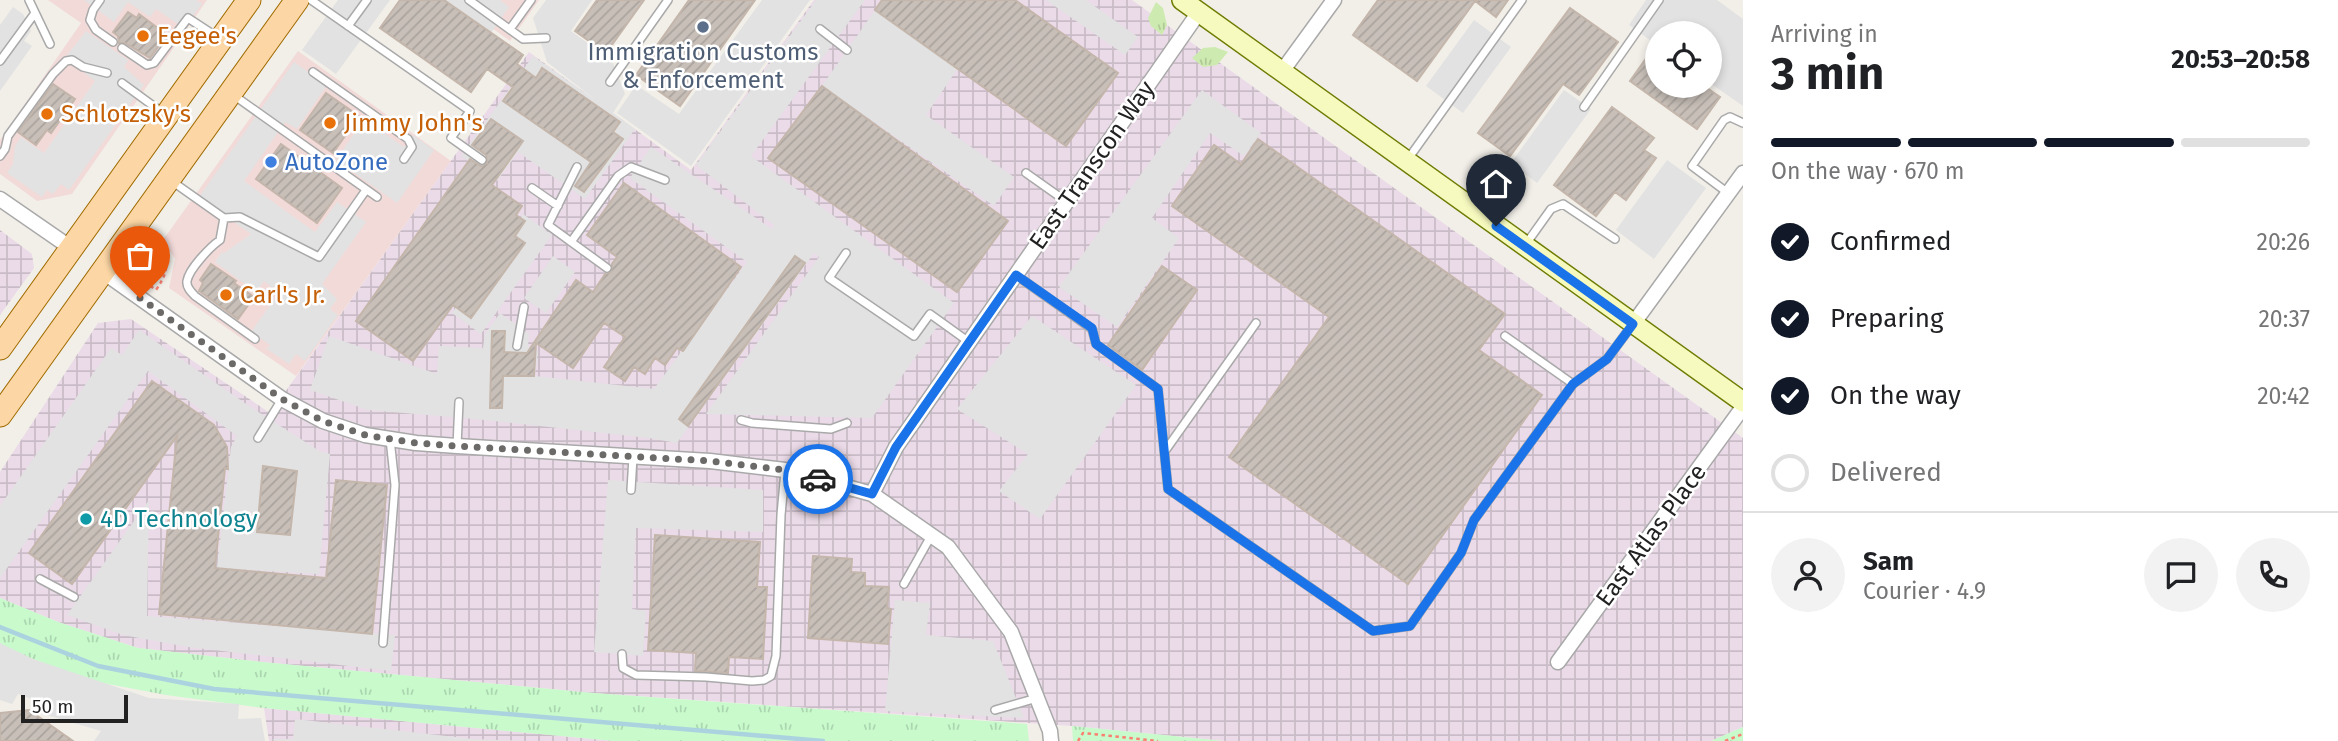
<!DOCTYPE html>
<html lang="en">
<head>
<meta charset="utf-8">
<style>
  body { margin:0; font-family:"Fira Sans",sans-serif; background:#f2f2f2; color:#202124; height:100vh; display:flex; flex-direction:column; font-size:26px; white-space:nowrap }
  * { box-sizing:border-box; margin:0 }
  p { font-size:23px; color:#757577 }
  .icon { flex:none; width:38px; height:38px; fill:none; stroke:currentColor; stroke-width:2; stroke-linecap:round; stroke-linejoin:round }
  .map { position:relative; flex:1; overflow:hidden }
  .details { display:flex; flex-direction:column; background:#fff; width:595px }
  .details>* { flex:none }
  .fabs { position:absolute; left:1645px; top:21px; display:grid; gap:14px }
  .fabs a { display:grid; place-items:center; width:77px; height:77px; border-radius:50%; background:#fff; box-shadow:0 4px 10px #0003; font-size:35px }
  .scale { position:absolute; left:21px; bottom:18px; width:107px; box-sizing:border-box; padding-left:7px; border:4px solid #222; border-top:0; font-size:19px; line-height:24px; white-space:nowrap; color:#222; -webkit-text-stroke:5px #fff; paint-order:stroke }
  .pin { position:absolute; display:grid; place-items:center; width:60px; height:60px; color:#fff; margin:-72px -30px; border-radius:50% 50% 50% 0; rotate:-45deg; box-shadow:0 0 7px #0007 }
  .pin .icon { rotate:45deg }
  .courier { position:absolute; display:grid; place-items:center; width:70px; height:70px; margin:-35px; border:5px solid #1a73e8; border-radius:50%; background:#fff; color:#222; box-shadow:0 2px 9px #0007 }
  .summary em { font-style:normal; font-weight:700 }
  .summary div { display:flex; flex-direction:column-reverse }
  .summary { display:flex; align-items:center; justify-content:space-between; height:119px; padding:0 28px }
  h1 { font-size:46px; font-weight:700; line-height:52px }
  .bar { display:grid; grid-template-columns:repeat(4,1fr); gap:10px 7px; align-content:center; height:84px; padding:0 28px }
  .bar i { height:9px; border-radius:5px; background:#e0e0e0 }
  .bar .active { background:#111827 }
  .bar p { grid-column:span 4 }
  .line { display:flex; align-items:center; gap:18px; padding:0 28px; border-top:2px solid #e0e0e0 }
  .line div { flex:1 }
  .round { display:grid; place-items:center; flex:none; width:74px; height:74px; border-radius:37px; background:#f2f2f2 }
  ol { padding:0 28px; list-style:none }
  li { display:flex; align-items:center; gap:21px; height:77px }
  li p { margin-inline-start:auto }
  li .icon { padding:7px; border-radius:50%; background:#111827; color:#fff; stroke-width:4 }
  li:last-child { color:#757577 }
  li i { width:38px; height:38px; border:4px solid #e0e0e0; border-radius:50% }
  main { display:flex; flex:1; min-height:0 }
  .map>svg:first-child { display:block }
  .commercial { fill:#f2dad9 }
  .industrial { fill:url(#industrial-grid) }
  .grass { fill:url(#grass-tufts) }
  .park { fill:url(#park-tufts) }
  .parking { fill:#e2e2e2 }
  .lines { fill:none; stroke-linecap:round; stroke-linejoin:round }
  .stream { stroke:#aad3df; stroke-width:4.5 }
  .building { fill:url(#building-hatch); stroke:#c4b6ab; stroke-width:2 }
  .lane-casing { stroke:#a9a9a9; stroke-width:10 }
  .street-casing { stroke:#a9a9a9; stroke-width:17 }
  .secondary-casing { stroke:#707d05; stroke-width:22 }
  .primary-casing { stroke:#a06b00; stroke-width:25 }
  .path { stroke:#fa8072; stroke-width:2.5; stroke-dasharray:3.5 3.5; stroke-linecap:butt }
  .lane { stroke:#fff; stroke-width:7 }
  .street { stroke:#fff; stroke-width:14 }
  .secondary { stroke:#f7fabf; stroke-width:19 }
  .primary { stroke:#fcd6a4; stroke-width:23 }
  .done { stroke:#6b6a68; stroke-width:7; stroke-dasharray:0 12.6 }
  .route { stroke:#1a73e8; stroke-width:9 }
  .service-dot { fill:#5c6f8a; stroke:#fff; stroke-width:2.5 }
  .food-dot { fill:#e8710a; stroke:#fff; stroke-width:2.5 }
  .shop-dot { fill:#3f7fe0; stroke:#fff; stroke-width:2.5 }
  .culture-dot { fill:#0f9aa8; stroke:#fff; stroke-width:2.5 }
  .labels { text-anchor:middle; stroke-width:5; stroke-linejoin:round; paint-order:stroke }
  .food-label { font-size:24px; fill:#c56008; stroke:#fff; text-anchor:start }
  .service-label { font-size:24px; fill:#4e5e75; stroke:#fff }
  .shop-label { font-size:24px; fill:#366cbe; stroke:#fff; text-anchor:start }
  .street-label { font-size:24px; fill:#222; stroke:#fff }
  .culture-label { font-size:24px; fill:#0d838f; stroke:#fff; text-anchor:start }
</style>
</head>
<body>
<main>
<div class="map">
<svg width="1743" height="741" viewBox="0 0 1743 741">
  <defs>
    <pattern id="industrial-grid" width="8" height="8" patternUnits="userSpaceOnUse" patternTransform="scale(1.75)"><rect width="8" height="8" fill="#ebdbe8"/><path d="M0 4h8M4 0v8" fill="none" stroke="#c9bcc7"/></pattern>
    <pattern id="grass-tufts" width="24" height="20" patternUnits="userSpaceOnUse" patternTransform="scale(1.75)"><rect width="24" height="20" fill="#cdebb0"/><path d="M3 7l-1-3M5 7V3M7 7l1-3M15 17l-1-3M17 17v-4M19 17l1-3" fill="none" stroke="#b0c997"/></pattern>
    <pattern id="park-tufts" width="24" height="20" patternUnits="userSpaceOnUse" patternTransform="scale(1.75)"><rect width="24" height="20" fill="#c8facc"/><path d="M3 7l-1-3M5 7V3M7 7l1-3M15 17l-1-3M17 17v-4M19 17l1-3" fill="none" stroke="#acd6af"/></pattern>
    <pattern id="building-hatch" width="6" height="6" patternUnits="userSpaceOnUse" patternTransform="scale(1.75)"><rect width="6" height="6" fill="#c7bfb8"/><path d="M-1 1l2-2M0 6l6-6M5 7l2-2" fill="none" stroke="#aba49e"/></pattern>
  </defs>
  <rect width="100%" height="100%" fill="#f2efe9"/>
  <!-- commercial -->
  <path class="commercial" d="M48,0H207L72,194L37,201L0,174V140L81,23Z
    M453,0H539L510,41Z
    M298,51L451,161L296,376L169,288L175,259L163,240Z"/>
  <!-- industrial -->
  <path class="industrial" d="M814,0H1132L1743,438V727L1711,741H1224L1072,726L593,693L262,662L138,648L58,622L0,598V472L98,323L131,319L270,413L529,52L691,170Z
    M0,230L32,254L34,268L0,315Z
    M264,708L615,741H269Z"/>
  <!-- grass -->
  <path class="grass" d="M1156,2L1163,8L1167,25L1162,35L1151,26L1148,18Z
    M1215,47L1228,52L1217,65L1203,67L1192,58L1203,48Z"/>
  <!-- park -->
  <path class="park" d="M0,598L58,622L138,648L262,662L593,693L1027,724L1029,741H615L264,708L166,695L87,680L0,646Z
    M1072,726L1224,741H1073Z
    M1743,727V741H1711Z"/>
  <!-- parking -->
  <path class="parking" d="M84,0H196L202,4L184,28L156,9L150,17L128,2L114,22Z
    M338,0H390L336,74L302,50Z
    M444,0H500L509,7L491,33Z
    M546,0H592L571,31L612,61L625,94L613,113L635,129L585,199L518,152L497,181L461,156L533,56L598,102L547,62L533,18Z
    M762,0H810L691,166L617,113L636,85L679,114Z
    M816,0H865L751,156L954,303L872,418L706,414L819,257L814,253L677,443L649,438L475,419L368,410L310,390L329,336L437,374L439,346L483,348L485,334L500,313L529,334L528,346L538,351L535,376L654,389L747,262L630,178L651,147L772,229L774,225L696,165Z
    M1046,0H1086L1138,37L1125,55Z
    M1646,0H1717L1743,19V106L1710,83V33H1657V45L1629,25Z
    M13,7L23,14L31,31L24,41L32,46L0,91V25Z
    M875,10L958,68L926,115L1014,177L994,206L822,86Z
    M1474,20L1511,47L1463,113L1426,86Z
    M86,31L128,60L124,67L144,85L69,190L61,184L53,194L47,190L42,197L7,173L13,164L15,146L21,137L44,153L95,81L65,58Z
    M294,62L327,85L297,129L285,122L244,181L315,232L337,202L366,222L322,284L337,299L330,309L338,315L305,361L296,354L289,364L267,349L270,345L251,332L279,293L264,281L256,292L215,262L222,252L224,253L251,234L199,197Z
    M1202,90L1261,133L1244,156L1210,133L1152,218L1179,238L1117,327L1059,287Z
    M1564,90L1591,109L1537,183L1511,163Z
    M364,119L404,147L413,135L434,150L397,203L336,160Z
    M1667,160L1706,188L1654,259L1616,230Z
    M523,214L552,235L481,334L452,313Z
    M553,256L575,272L546,313L524,298Z
    M1032,316L1136,385L1040,519L999,491L1028,454L957,409Z
    M139,330L252,408L321,452L330,454L319,574L217,568L231,447L237,436L148,371L0,578V506L111,348L122,355Z
    M608,480L763,490V532L636,528L632,609L646,611L643,656L594,652Z
    M149,500L147,616L395,635L391,671L188,647L123,635L67,615Z
    M895,600L930,603L926,635L993,641L1024,718L885,711Z
    M0,643L33,659L149,698L239,704L238,719L261,718L265,741H94L101,731L40,713L43,703L18,694L12,704L0,700Z
    M295,719L473,739L526,741H274L273,739H293Z"/>
  <g class="lines">
    <!-- stream -->
    <path class="stream" d="M0,627L98,666L214,689L823,741"/>
  </g>
  <!-- building -->
  <path class="building" d="M400,0H444L523,55L517,64L536,78L542,68L620,122L613,132L623,139L584,192L575,186L591,162L503,101L513,87L487,69L471,92L380,28Z
    M597,0H644L606,53L575,31Z
    M689,0H755L680,106L636,75Z
    M882,0H1015L1118,73L1066,146L875,10Z
    M1378,0H1508L1496,17L1475,1L1417,81L1353,35Z
    M1570,8L1618,42L1579,95L1563,84L1510,156L1478,133Z
    M128,12L137,18L139,14L167,35L150,58L125,43H119L118,36L113,32Z
    M1657,43V86H1704L1720,97L1697,129L1630,81Z
    M53,84L75,99L51,133L47,130L36,145L18,132Z
    M822,86L1008,221L957,292L768,158Z
    M326,93L359,116L333,153L300,130Z
    M1612,107L1654,138L1644,150L1656,158L1626,200L1615,192L1596,216L1554,185Z
    M491,119L523,141L492,185L522,206L516,215L525,221L515,236L525,243L471,318L453,305L413,361L356,321L470,159L481,166L487,163L486,155L472,145Z
    M1258,139L1505,314L1479,350L1542,395L1408,584L1229,457L1329,317L1172,206L1214,145L1241,164Z
    M281,144L342,188L317,223L256,179Z
    M624,183L741,267L683,351L677,348L665,365L655,358L645,374L634,367L625,381L604,367L625,337L604,323L573,368L536,343L534,376H503L502,408H490L492,331H505L504,352L527,353L576,280L593,292L605,274L611,272L612,264L617,257L587,235Z
    M795,256L805,263L688,426L679,419Z
    M211,264L236,281L234,283L254,297L238,319L199,291L203,283L200,280Z
    M1162,266L1197,290L1142,370L1108,345Z
    M152,381L214,425L227,447L228,469L225,468L215,568L326,578L336,480L387,485L372,634L159,614L177,436L72,584L29,553Z
    M263,466L297,471L290,535L257,532Z
    M655,535L760,542L757,587H767L763,659L729,657L728,673L695,671L696,653L648,650Z
    M813,556L852,559L851,572L865,573V586L889,587L887,608L891,609L888,644L808,638Z
    M29,710L73,741H0V713Z"/>
  <g class="lines">
    <!-- lane casing -->
    <g class="lane-casing">
      <path id="lane" d="M29,0L50,44
        M100,0L93,10L90,20L96,30L113,42
        M311,0L470,111L451,138L482,160
        M469,0L523,39L546,38
        M348,26L367,0
        M510,29L531,0
        M820,29L847,50
        M122,48L147,65L154,63L188,18L217,37
        M0,61L35,13
        M313,72L408,139L412,147L404,159
        M610,82L668,0
        M122,83L163,113
        M232,94L377,197
        M1584,107L1659,0
        M0,156L5,149L8,136L53,74L66,61L72,60L83,67L107,73
        M1408,159L1522,0
        M577,167L548,225L607,268
        M1026,173L1067,202
        M173,182L224,218L220,240C210,247 189,269 187,281C186,287 191,292 195,296L255,339
        M532,188L558,206
        M1728,193L1692,166L1724,120L1730,117L1743,123
        M224,218L240,217L319,257L366,190
        M571,242L618,176L631,167L665,180
        M1526,244L1551,209L1563,204L1615,239
        M846,253L829,278L914,336L930,314L969,342
        M1016,275L1092,329L1096,344L1158,389L1168,489L1373,631L1410,626L1461,553L1474,520L1573,384L1607,359L1633,324
        M1505,336L1573,384
        M517,346L524,307
        M741,420L752,423L831,429L847,423
        M258,438L282,399
        M457,446L459,402
        M1165,451L1256,323
        M631,490L633,457
        M40,579L74,597
        M904,584L931,536
        M383,643L395,485L390,439
        M622,654L623,668L636,675L706,677L752,681L764,680L771,676L776,656L781,515L785,471
        M995,710L1037,698"/>
    </g>
    <!-- street casing -->
    <g class="street-casing">
      <path id="street" d="M1283,70L1334,0
        M0,199L71,248
        M102,271L282,399L323,421L365,435L416,443L457,446L710,461L785,470L872,494L948,547L1011,632L1050,731L1051,741
        M1633,324L1743,173
        M872,494L896,447L1199,12
        M1558,662L1743,407"/>
    </g>
    <!-- secondary casing -->
    <g class="secondary-casing">
      <path id="secondary" d="M1182,0L1743,402"/>
    </g>
    <!-- primary casing -->
    <g class="primary-casing">
      <path id="primary" d="M0,348L249,0
        M0,415L297,0"/>
    </g>
    <!-- path -->
    <path class="path" d="M147,240C169,256 172,267 156,290C135,276 132,260 147,240Z
      M1078,741L1083,733L1158,741
      M1725,741L1743,734"/>
    <!-- lane -->
    <use href="#lane" class="lane"/>
    <!-- street -->
    <use href="#street" class="street"/>
    <!-- secondary -->
    <use href="#secondary" class="secondary"/>
    <!-- primary -->
    <use href="#primary" class="primary"/>
  </g>
  <g class="lines">
    <!-- done -->
    <path class="done" d="M140,298L282,399L323,421L365,435L416,443L457,446L710,461L785,470L818,479"/>
    <!-- route -->
    <path class="route" d="M818,479L872,494L896,447L1016,275L1092,328L1096,344L1158,389L1168,489L1373,631L1410,626L1461,553L1474,520L1573,384L1607,359L1633,324L1496,226"/>
  </g>
  <!-- markers -->
  <circle class="service-dot" cx="703" cy="27" r="7"/>
  <g class="food-dot">
    <circle cx="143" cy="36" r="7"/>
    <circle cx="47" cy="114" r="7"/>
    <circle cx="330" cy="123" r="7"/>
    <circle cx="226" cy="295" r="7"/>
  </g>
  <circle class="shop-dot" cx="271" cy="162" r="7"/>
  <circle class="culture-dot" cx="86" cy="519" r="7"/>
  <g class="labels">
    <!-- food labels -->
    <g class="food-label">
      <text x="157" y="44">Eegee's</text>
      <text x="61" y="122">Schlotzsky's</text>
      <text x="344" y="131">Jimmy John's</text>
      <text x="240" y="303">Carl's Jr.</text>
    </g>
    <!-- service labels -->
    <g class="service-label">
      <text x="703" y="60">Immigration Customs<tspan x="703" dy="28">&amp; Enforcement</tspan></text>
    </g>
    <!-- shop labels -->
    <g class="shop-label">
      <text x="285" y="170">AutoZone</text>
    </g>
    <!-- street labels -->
    <g class="street-label">
      <text transform="translate(1092 165) rotate(-55)" y="8">East Transcon Way</text>
      <text transform="translate(1651 535) rotate(-54)" y="8">East Atlas Place</text>
    </g>
    <!-- culture labels -->
    <g class="culture-label">
      <text x="100" y="527">4D Technology</text>
    </g>
  </g>
</svg>
<div class="fabs">
<a><svg class="icon" aria-label="locate" viewBox="0 0 24 24"><circle cx="12" cy="12" r="6"/><path d="M12 2v4M12 18v4M2 12h4M18 12h4"/></svg></a>
</div>
<div class="scale">50 m</div>
<div class="pin" style="left:140px;top:298px;background:#ea580c"><svg class="icon" aria-label="bag" viewBox="0 0 24 24"><path d="M5 8h14l-1 12H6zM9 8a3 3 0 0 1 6 0"/></svg></div>
<div class="pin" style="left:1496px;top:226px;background:#1f2937"><svg class="icon" aria-label="home" viewBox="0 0 24 24"><path d="M3 11l9-7 9 7M6 9v11h12V9"/></svg></div>
<div class="courier" style="left:818px;top:479px"><svg class="icon" aria-label="car" viewBox="0 0 24 24"><path d="M5 17H2v-5l4-1 3-4h7l3 4 3 1v5h-3M9 17h6M6 11h13"/><circle cx="7" cy="17" r="2"/><circle cx="17" cy="17" r="2"/></svg></div>
</div>
<section class="details">
<div class="summary"><div><h1>3 min</h1><p>Arriving in</p></div><em>20:53–20:58</em></div>
<div class="bar"><i class="active"></i><i class="active"></i><i class="active"></i><i></i><p>On the way · 670 m</p></div>
<ol>
<li><svg class="icon" aria-label="check" viewBox="0 0 24 24"><path d="M5 12l5 5 9-10"/></svg>Confirmed<p>20:26</p></li>
<li><svg class="icon" aria-label="check" viewBox="0 0 24 24"><path d="M5 12l5 5 9-10"/></svg>Preparing<p>20:37</p></li>
<li><svg class="icon" aria-label="check" viewBox="0 0 24 24"><path d="M5 12l5 5 9-10"/></svg>On the way<p>20:42</p></li>
<li><i></i>Delivered</li>
</ol>
<div class="line" style="height:126px"><a class="round"><svg class="icon" aria-label="person" viewBox="0 0 24 24"><circle cx="12" cy="8" r="4"/><path d="M4 21q1-7 8-7t8 7"/></svg></a><div><b>Sam</b><p>Courier · 4.9</p></div><a class="round"><svg class="icon" aria-label="chat" viewBox="0 0 24 24"><path d="M4 5h16v11H9l-5 4z"/></svg></a><a class="round"><svg class="icon" aria-label="phone" viewBox="0 0 24 24"><path d="M5 4h4l2 5-3 2q2 4 5 5l2-3 5 2v4C11 20 4 13 5 4z"/></svg></a></div>
</section>
</main>
</body>
</html>
